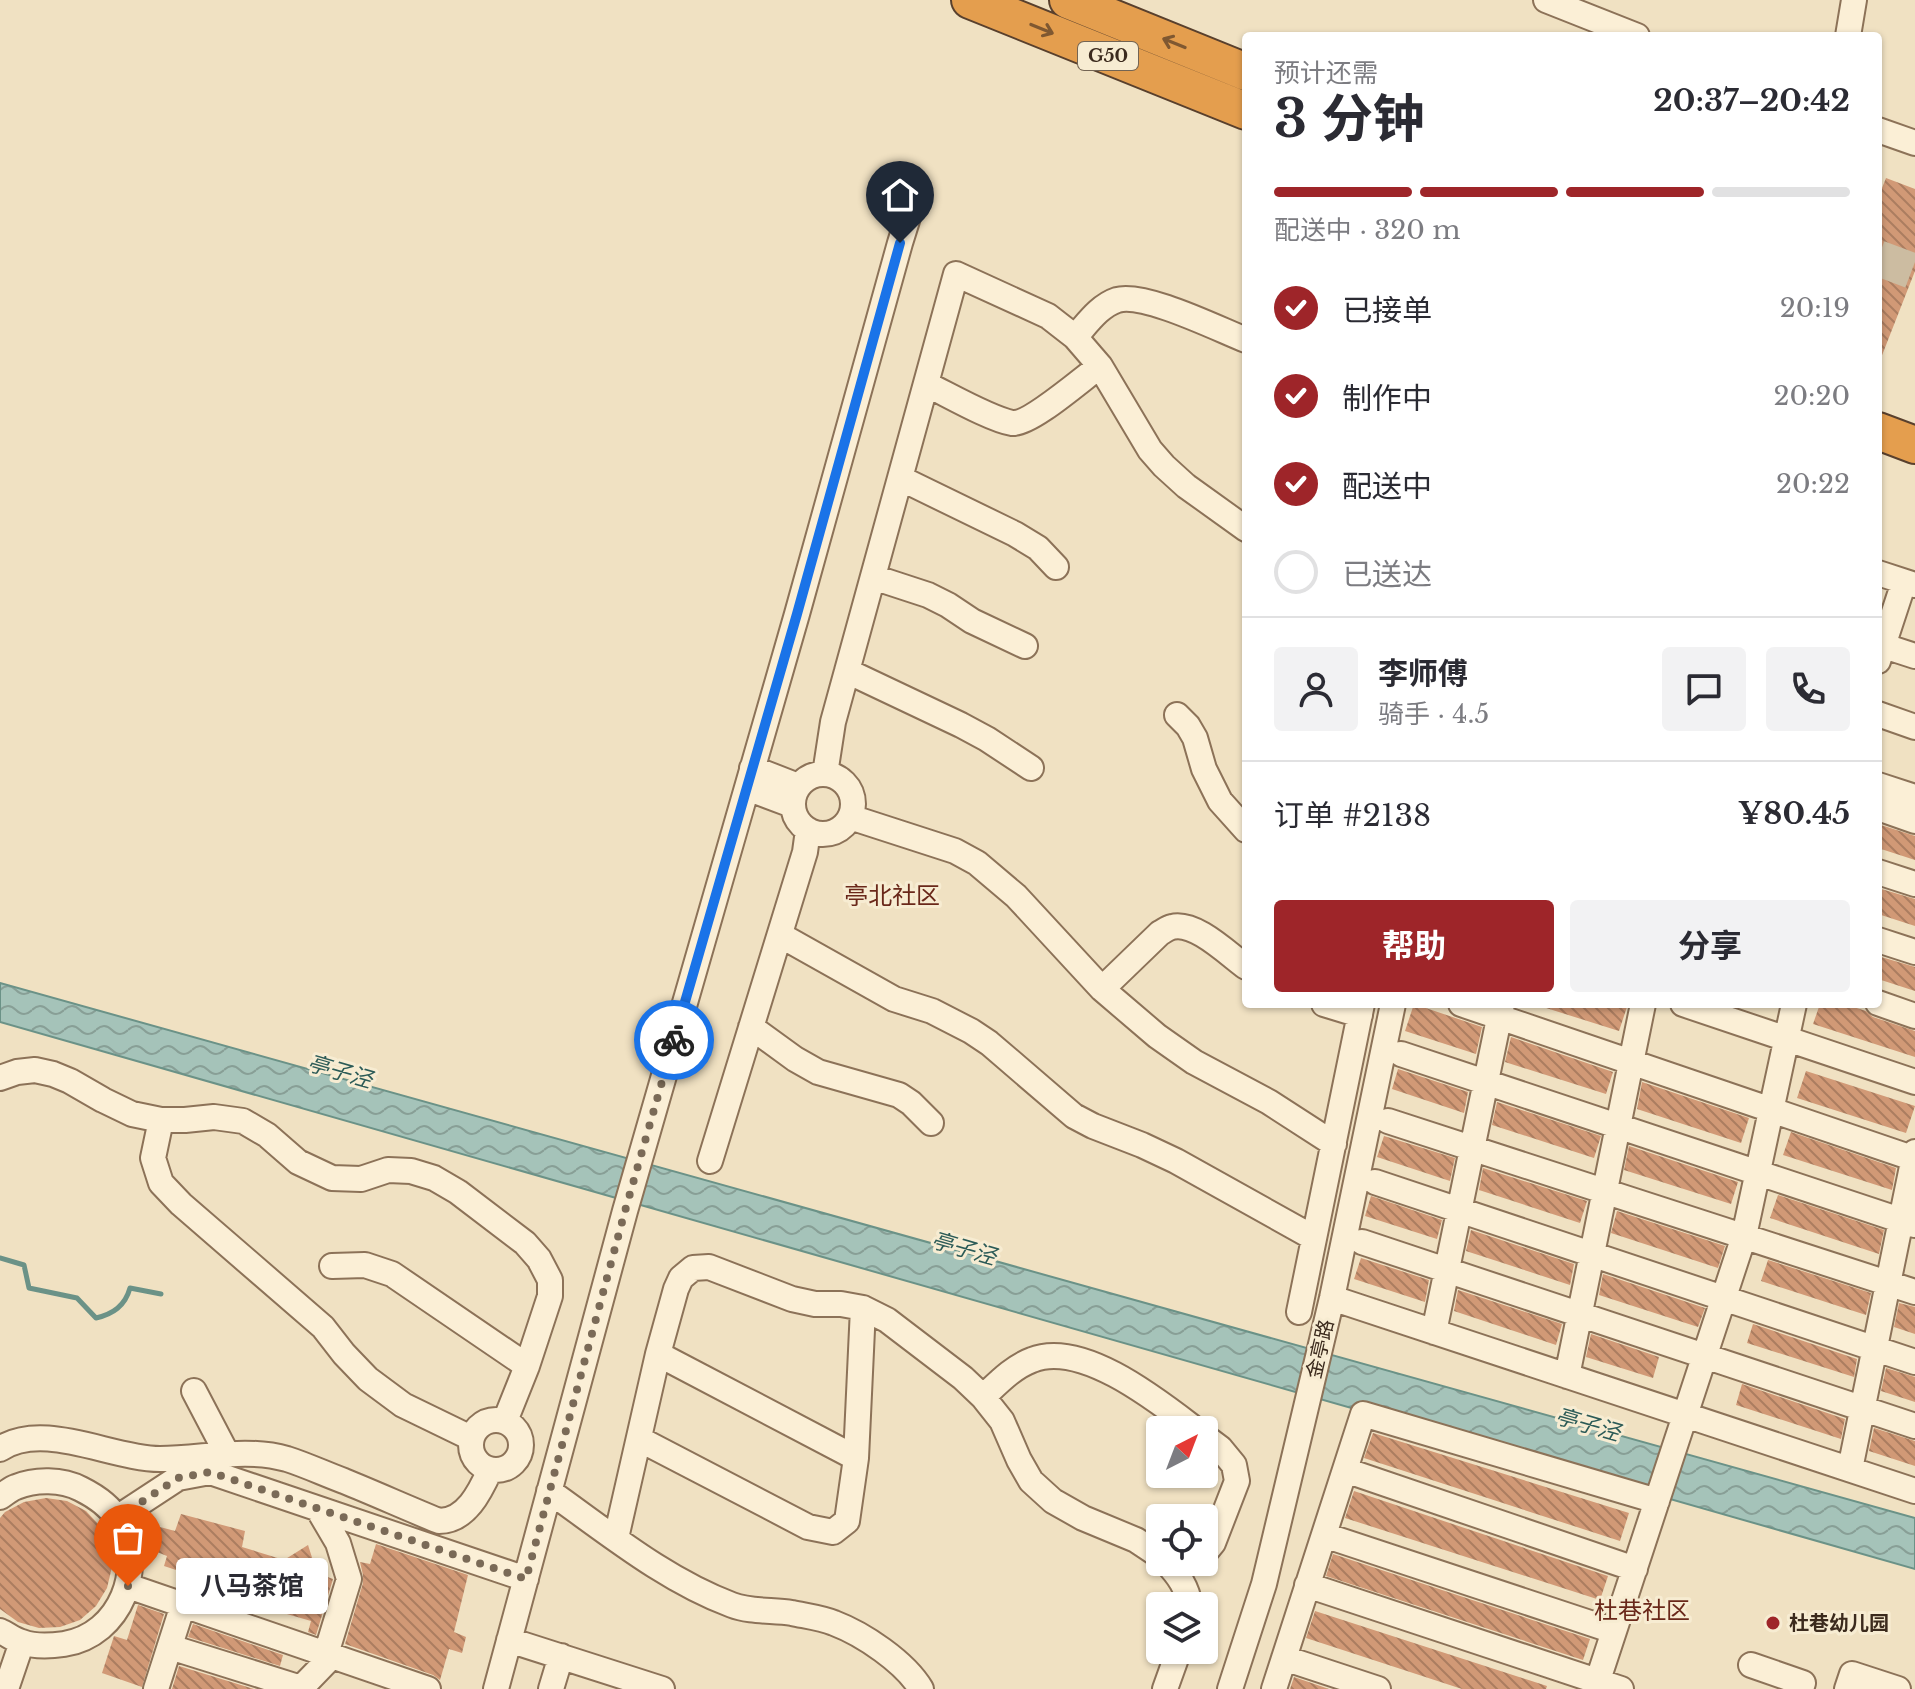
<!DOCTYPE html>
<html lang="zh">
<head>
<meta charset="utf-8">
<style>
  body { margin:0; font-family:"Libre Baskerville","Noto Sans SC",serif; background:#f2f2f3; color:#2b2b33; height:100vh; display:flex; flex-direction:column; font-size:30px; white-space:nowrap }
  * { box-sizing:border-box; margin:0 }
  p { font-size:26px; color:#7c7c81 }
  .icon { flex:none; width:44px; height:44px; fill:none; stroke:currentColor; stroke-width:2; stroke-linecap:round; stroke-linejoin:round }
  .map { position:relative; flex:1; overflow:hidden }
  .drawer { position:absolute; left:1242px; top:32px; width:640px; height:976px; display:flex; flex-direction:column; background:#fff; border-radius:8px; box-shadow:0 2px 6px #0004 }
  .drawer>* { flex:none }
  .needle { width:52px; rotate:42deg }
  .tools { position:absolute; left:1146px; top:1416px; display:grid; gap:16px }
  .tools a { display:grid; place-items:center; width:72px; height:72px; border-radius:8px; background:#fff; box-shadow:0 2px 6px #0004; font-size:40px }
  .pin { position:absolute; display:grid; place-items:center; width:68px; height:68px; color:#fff; margin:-82px -34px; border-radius:50% 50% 50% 0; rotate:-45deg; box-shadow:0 0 8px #0007 }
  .pin .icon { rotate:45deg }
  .courier { position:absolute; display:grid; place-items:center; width:80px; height:80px; margin:-40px; border:6px solid #1a73e8; border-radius:50%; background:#fff; color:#222; box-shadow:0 2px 10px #0007 }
  .bubble { position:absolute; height:56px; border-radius:8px; background:#fff; box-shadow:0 2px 6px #0004; font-size:26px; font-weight:700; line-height:56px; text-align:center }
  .headline em { font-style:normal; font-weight:700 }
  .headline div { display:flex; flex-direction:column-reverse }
  .headline { display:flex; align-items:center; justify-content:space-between; height:136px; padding:0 32px }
  h1 { font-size:52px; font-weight:700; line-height:60px }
  .bar { display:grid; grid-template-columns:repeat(4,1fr); gap:12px 8px; align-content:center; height:96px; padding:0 32px }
  .bar i { height:10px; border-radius:6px; background:#e1e1e2 }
  .bar .on { background:#9e2529 }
  .bar p { grid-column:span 4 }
  .line { display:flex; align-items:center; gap:20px; padding:0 32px; border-top:2px solid #e1e1e2 }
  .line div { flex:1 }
  .round { display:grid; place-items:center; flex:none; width:84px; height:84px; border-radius:8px; background:#f2f2f3 }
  ol { padding:0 32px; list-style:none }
  li { display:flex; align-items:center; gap:24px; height:88px }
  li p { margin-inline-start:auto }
  li .icon { padding:8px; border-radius:50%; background:#9e2529; color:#fff; stroke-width:4 }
  li:last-child { color:#7c7c81 }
  li i { width:44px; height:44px; border:4px solid #e1e1e2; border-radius:50% }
  .button { display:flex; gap:16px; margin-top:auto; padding:16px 32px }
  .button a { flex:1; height:92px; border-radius:8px; background:#9e2529; color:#fff; font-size:32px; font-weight:700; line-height:92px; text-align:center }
  .button a+a { background:#f2f2f3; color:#2b2b33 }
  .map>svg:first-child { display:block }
  .water { fill:url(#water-waves); stroke:#6b9287; stroke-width:2 }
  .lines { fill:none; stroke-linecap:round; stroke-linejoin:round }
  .stream { stroke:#6b9287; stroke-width:5 }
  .building { fill:url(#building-back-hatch) }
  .highway-tunnel { stroke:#ccbca1; stroke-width:36; stroke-dasharray:36 18; stroke-linecap:butt }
  .minor-casing { stroke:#8c7258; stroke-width:28 }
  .highway-casing { stroke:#59402d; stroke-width:40 }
  .minor { stroke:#fbefd6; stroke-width:24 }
  .highway { stroke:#e49e4e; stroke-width:36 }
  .oneway { stroke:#7f5831 }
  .done { stroke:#7a6a57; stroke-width:8; stroke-dasharray:0 14.4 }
  .route { stroke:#1a73e8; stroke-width:10 }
  .poi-dot { fill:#9e2529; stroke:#f7ecd2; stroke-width:3 }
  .labels { text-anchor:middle; stroke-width:6; stroke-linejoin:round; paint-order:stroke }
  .shield { fill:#f7ecd2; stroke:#736453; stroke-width:2 }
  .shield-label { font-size:18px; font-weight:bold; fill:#3b2a1d }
  .street-label { font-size:20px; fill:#3b2a1d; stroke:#f7ecd2 }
  .poi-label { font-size:20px; font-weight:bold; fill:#3b2a1d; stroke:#f7ecd2; text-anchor:start }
  .water-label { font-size:22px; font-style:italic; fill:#2c5b57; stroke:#f7ecd2 }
  .quarter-label { font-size:24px; fill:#6a281a; stroke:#f7ecd2 }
</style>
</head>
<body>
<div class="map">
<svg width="1915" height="1689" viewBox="0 0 1915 1689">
  <defs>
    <pattern id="water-waves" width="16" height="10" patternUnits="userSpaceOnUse" patternTransform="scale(2)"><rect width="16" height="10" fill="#a5c3b9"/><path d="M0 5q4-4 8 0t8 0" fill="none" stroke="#889f96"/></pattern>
    <pattern id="building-back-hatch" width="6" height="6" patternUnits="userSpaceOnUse" patternTransform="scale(2)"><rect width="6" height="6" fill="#d19976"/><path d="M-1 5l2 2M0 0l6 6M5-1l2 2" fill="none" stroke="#ab7d60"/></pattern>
  </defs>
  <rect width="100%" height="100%" fill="#f0e1c2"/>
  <!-- water -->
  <path class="water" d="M0,983L1915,1518V1569L0,1022Z"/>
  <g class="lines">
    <!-- stream -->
    <path class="stream" d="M0,1258L24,1265L29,1288L77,1298L96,1318C113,1314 125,1306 130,1288L161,1294"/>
  </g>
  <!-- building -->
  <path class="building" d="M1886,178L1915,189V271L1879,363L1878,198Z
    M1878,824L1915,836V860L1878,848Z
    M1878,888L1915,899V926L1878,914Z
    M1878,956L1915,967V991L1878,979Z
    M1414,1004L1482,1027L1476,1054L1405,1031Z
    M1544,1004H1628L1619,1031L1543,1007Z
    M1820,1004H1844L1866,1011L1873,1017L1915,1031V1057L1813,1024Z
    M1511,1037L1613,1072L1606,1094L1505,1062Z
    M1398,1069L1468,1092L1464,1113L1392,1089Z
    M1806,1071L1915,1106L1906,1133L1797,1098Z
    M1642,1082L1749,1118L1741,1143L1637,1109Z
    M1497,1102L1601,1136L1594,1158L1492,1125Z
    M1791,1132L1896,1168L1892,1190L1783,1155Z
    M1384,1136L1455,1158L1450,1181L1377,1157Z
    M1629,1146L1738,1182L1731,1204L1624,1170Z
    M1483,1168L1587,1201L1580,1223L1479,1190Z
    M1778,1195L1884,1230L1879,1254L1770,1218Z
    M1371,1196L1442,1220L1437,1239L1365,1216Z
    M1617,1211L1725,1246L1718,1268L1611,1233Z
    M1471,1230L1574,1264L1570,1285L1466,1251Z
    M1361,1258L1429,1280L1425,1302L1354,1279Z
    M1768,1260L1871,1293L1866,1315L1761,1281Z
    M1603,1274L1705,1308L1698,1327L1599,1295Z
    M1458,1290L1562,1324L1556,1345L1454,1311Z
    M1899,1303L1915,1307V1334L1894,1327Z
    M1753,1324L1857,1359L1854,1377L1747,1343Z
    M1591,1334L1659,1357L1653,1378L1586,1357Z
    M1886,1368L1915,1377V1402L1881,1391Z
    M1742,1384L1845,1419L1841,1439L1736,1405Z
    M1874,1428L1915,1441V1466L1869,1451Z
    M1373,1433L1629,1513L1620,1541L1364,1458Z
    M1354,1491L1608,1576L1600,1600L1345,1518Z
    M46,1498L67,1501L86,1511L101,1527L110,1546L112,1567L107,1588L96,1606L80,1620L60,1627L39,1628L18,1622L0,1609V1518L5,1512L24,1502Z
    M181,1514L245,1531L242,1547L284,1560L308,1545L317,1573L333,1579L316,1635L308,1632L311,1621L273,1610L276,1600L239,1591L164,1566L167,1556L152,1550L160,1527L175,1531Z
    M376,1544L468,1575L454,1632L466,1637L462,1653L449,1649L440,1680L433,1675L345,1644L363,1583V1575L360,1562L370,1564Z
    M1333,1554L1590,1639L1583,1660L1326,1576Z
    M138,1605L164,1614L142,1687L102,1673L114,1636L127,1640Z
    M1315,1611L1547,1686L1546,1689H1462L1306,1638Z
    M193,1624L283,1655L280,1666L188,1637Z
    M179,1666L254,1689H172Z
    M1294,1677L1329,1689H1290Z"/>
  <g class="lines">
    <!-- highway-tunnel -->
    <path class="highway-tunnel" d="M1878,258L1915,272"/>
    <!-- minor casing -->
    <g class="minor-casing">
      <path id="minor" d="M1546,0L1637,36
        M1848,36L1854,0
        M1878,130L1915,143
        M1075,337C1087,324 1099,306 1117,300C1144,292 1218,329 1246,340
        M926,384C947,394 990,419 1012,423C1030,425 1083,378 1100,366
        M900,478L1015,534L1038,548L1056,567
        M1878,573L1915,585
        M873,577L928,595L948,605L972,621L1025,646
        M1878,644L1915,656
        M1878,661L1904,582
        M847,671L961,725L987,739L1031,768
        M1878,714L1915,727
        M1177,715L1188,726L1195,738L1204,769L1220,801L1246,830
        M752,768L798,786
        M793 804a30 30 0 1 1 60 0a30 30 0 1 1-60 0Z
        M825,774L833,722L956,274L1048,316L1075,337L1100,366L1150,450L1164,466L1186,486L1246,529
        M1878,785L1915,797
        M747,788L792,805
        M1878,808L1915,821
        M850,817L955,851L977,863L1016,896L1102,989L1157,1036L1194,1062L1269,1102L1334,1144
        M1878,872L1915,884
        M780,935L894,999L932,1011L971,1031L989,1043L1074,1116L1093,1126L1142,1145L1176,1161L1314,1238
        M1878,940L1915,952
        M1102,989L1160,933C1164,931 1167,928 1172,927C1195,921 1228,954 1246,967
        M1878,1003L1915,1016
        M1324,1004L1360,1015
        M1461,1004L1915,1159
        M1683,1004L1915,1082
        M751,1027L795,1059L818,1072L899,1095L911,1103L931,1123
        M1401,1054L1915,1225
        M0,1078L17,1072L35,1070L53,1074L70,1081L103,1100L132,1114L161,1120H185L214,1117L243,1121L267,1135L298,1162L332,1178L361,1179L388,1170L411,1171L434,1178L458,1192L525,1243L539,1259L550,1280V1296L527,1366L505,1421
        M161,1120L153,1158L161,1183L181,1204L323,1327L344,1354L368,1379L403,1405L471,1438
        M1388,1121L1915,1292
        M710,1161L805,852L808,830
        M1375,1182L1915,1362
        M1362,1242L1915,1426
        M332,1266L365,1265L392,1274L527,1366
        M1332,1298L1915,1491
        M1299,1312L1362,1004
        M1434,1332L1502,1004
        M658,1354L856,1458
        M1567,1376L1643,1004
        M194,1391L227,1454
        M983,1397C998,1383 1013,1367 1032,1360C1082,1340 1158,1401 1196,1430
        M471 1445a25 25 0 1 1 50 0a25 25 0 1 1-50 0Z
        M1204,1436L1220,1448L1234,1465L1237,1481L1213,1543L1204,1554
        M639,1439L808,1527L833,1532L847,1521L856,1458L863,1308
        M0,1449C43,1420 112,1459 160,1459C203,1459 245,1447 287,1459C306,1465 325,1474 344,1481C376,1494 407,1508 439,1521C466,1521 480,1492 490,1470
        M1850,1469L1915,1152
        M1345,1470L1635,1569
        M549,1491C607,1532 665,1580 732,1605C750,1612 773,1610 792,1613C806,1616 822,1618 834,1623C863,1634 905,1662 921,1689
        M0,1497C5,1494 10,1489 16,1487C35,1479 62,1479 81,1489C95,1496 110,1506 118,1520C147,1567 121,1635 64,1644C50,1646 35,1647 22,1642C14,1640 7,1634 0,1631
        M318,1509L338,1543L349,1579L326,1654
        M117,1518L178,1478L210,1472L526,1579
        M1324,1535L1614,1631
        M616,1538L658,1354L676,1289L681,1278L693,1268L709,1267L792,1299L815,1304H841L863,1308L887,1320L963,1378L983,1397L1002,1421L1019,1460L1031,1481L1053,1501L1083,1518L1136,1540L1160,1556
        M1166,1562C1179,1576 1187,1587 1190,1606
        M1307,1585L1621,1689
        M128,1586L428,1689
        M509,1640L662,1689
        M170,1647L301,1688L332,1656
        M1284,1658L1378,1689
        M1751,1665L1803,1683L1801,1689
        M6,1689L22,1642
        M156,1689L183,1605
        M496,1689L625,1211L797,614L900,243L915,195
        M551,1689L561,1656
        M1165,1689L1179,1650
        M1230,1689L1264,1584L1332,1298L1393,1004
        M1274,1689L1363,1414L1657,1501
        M1595,1689L1744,1236L1794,1004
        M1847,1689L1852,1674L1898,1689"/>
    </g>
    <!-- highway casing -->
    <g class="highway-casing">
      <path id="highway" d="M970,0L1246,111
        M1068,0L1246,72
        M1878,431L1915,445"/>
    </g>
    <!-- minor -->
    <use href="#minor" class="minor"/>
    <!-- highway -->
    <use href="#highway" class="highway"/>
  </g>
  <!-- one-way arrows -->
  <defs><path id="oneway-shaft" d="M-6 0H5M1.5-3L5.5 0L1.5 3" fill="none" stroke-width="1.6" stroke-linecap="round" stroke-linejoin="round" transform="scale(2)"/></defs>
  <g class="oneway">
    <use href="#oneway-shaft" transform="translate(1042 29) rotate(22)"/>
    <use href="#oneway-shaft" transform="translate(1174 43) rotate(-158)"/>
  </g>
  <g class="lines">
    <!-- done -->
    <path class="done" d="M128,1586C132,1558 129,1544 117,1518L178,1478L210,1472L526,1579L625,1211L674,1040"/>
    <!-- route -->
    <path class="route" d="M674,1040L797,614L900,243"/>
  </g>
  <!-- markers -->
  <circle class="poi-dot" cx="1773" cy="1623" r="8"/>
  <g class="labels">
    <!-- shield labels -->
    <rect class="shield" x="1078" y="42" width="60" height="28" rx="6"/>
    <g class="shield-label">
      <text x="1108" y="62">G50</text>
    </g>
    <!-- street labels -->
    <g class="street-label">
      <text transform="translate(1320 1349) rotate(-77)" y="7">金亭路</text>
    </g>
    <!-- poi labels -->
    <g class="poi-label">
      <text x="1789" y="1630">杜巷幼儿园</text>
    </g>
    <!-- water labels -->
    <g class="water-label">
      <text transform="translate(340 1071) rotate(16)" y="8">亭子泾</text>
      <text transform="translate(964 1248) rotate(16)" y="8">亭子泾</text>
      <text transform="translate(1588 1424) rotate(16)" y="8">亭子泾</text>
    </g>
    <!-- quarter labels -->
    <g class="quarter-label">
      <text x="892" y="904">亭北社区</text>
      <text x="1642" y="1619">杜巷社区</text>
    </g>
  </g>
</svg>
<div class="tools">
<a><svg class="needle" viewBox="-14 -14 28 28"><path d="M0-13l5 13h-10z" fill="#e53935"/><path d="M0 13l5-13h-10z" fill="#7c7c81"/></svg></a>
<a><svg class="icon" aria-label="locate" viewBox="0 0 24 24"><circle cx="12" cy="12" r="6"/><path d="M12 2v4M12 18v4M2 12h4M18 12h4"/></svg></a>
<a><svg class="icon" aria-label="layers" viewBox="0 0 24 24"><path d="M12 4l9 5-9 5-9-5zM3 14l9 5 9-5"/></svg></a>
</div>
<div class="pin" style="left:128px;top:1586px;background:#ea580c"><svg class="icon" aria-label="bag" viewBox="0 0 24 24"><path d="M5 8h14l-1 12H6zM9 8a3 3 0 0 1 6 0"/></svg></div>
<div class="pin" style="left:900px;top:243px;background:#1f2937"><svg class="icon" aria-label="home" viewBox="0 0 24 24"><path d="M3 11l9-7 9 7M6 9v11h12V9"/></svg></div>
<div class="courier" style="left:674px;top:1040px"><svg class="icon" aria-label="bike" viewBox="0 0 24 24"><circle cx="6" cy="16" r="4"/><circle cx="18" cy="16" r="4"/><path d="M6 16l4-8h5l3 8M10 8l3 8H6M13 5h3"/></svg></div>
<div class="bubble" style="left:176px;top:1558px;width:152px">八马茶馆</div>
<section class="drawer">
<div class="headline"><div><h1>3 分钟</h1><p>预计还需</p></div><em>20:37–20:42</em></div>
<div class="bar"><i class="on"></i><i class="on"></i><i class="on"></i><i></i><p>配送中 · 320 m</p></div>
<ol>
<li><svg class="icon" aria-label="check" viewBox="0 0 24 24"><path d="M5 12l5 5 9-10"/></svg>已接单<p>20:19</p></li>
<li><svg class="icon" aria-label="check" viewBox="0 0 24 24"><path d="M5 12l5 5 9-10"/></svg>制作中<p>20:20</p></li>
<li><svg class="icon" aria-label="check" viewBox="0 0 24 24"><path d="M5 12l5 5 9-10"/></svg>配送中<p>20:22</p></li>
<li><i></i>已送达</li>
</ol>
<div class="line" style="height:144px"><a class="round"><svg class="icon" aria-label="person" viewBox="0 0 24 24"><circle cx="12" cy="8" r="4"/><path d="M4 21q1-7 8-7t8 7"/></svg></a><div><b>李师傅</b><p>骑手 · 4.5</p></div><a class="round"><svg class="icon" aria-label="chat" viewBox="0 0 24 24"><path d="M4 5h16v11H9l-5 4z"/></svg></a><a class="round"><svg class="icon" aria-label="phone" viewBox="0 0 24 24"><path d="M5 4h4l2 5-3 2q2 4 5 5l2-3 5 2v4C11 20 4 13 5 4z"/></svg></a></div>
<div class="line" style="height:104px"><div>订单 #2138</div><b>¥80.45</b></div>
<div class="button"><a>帮助</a><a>分享</a></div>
</section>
</div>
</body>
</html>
